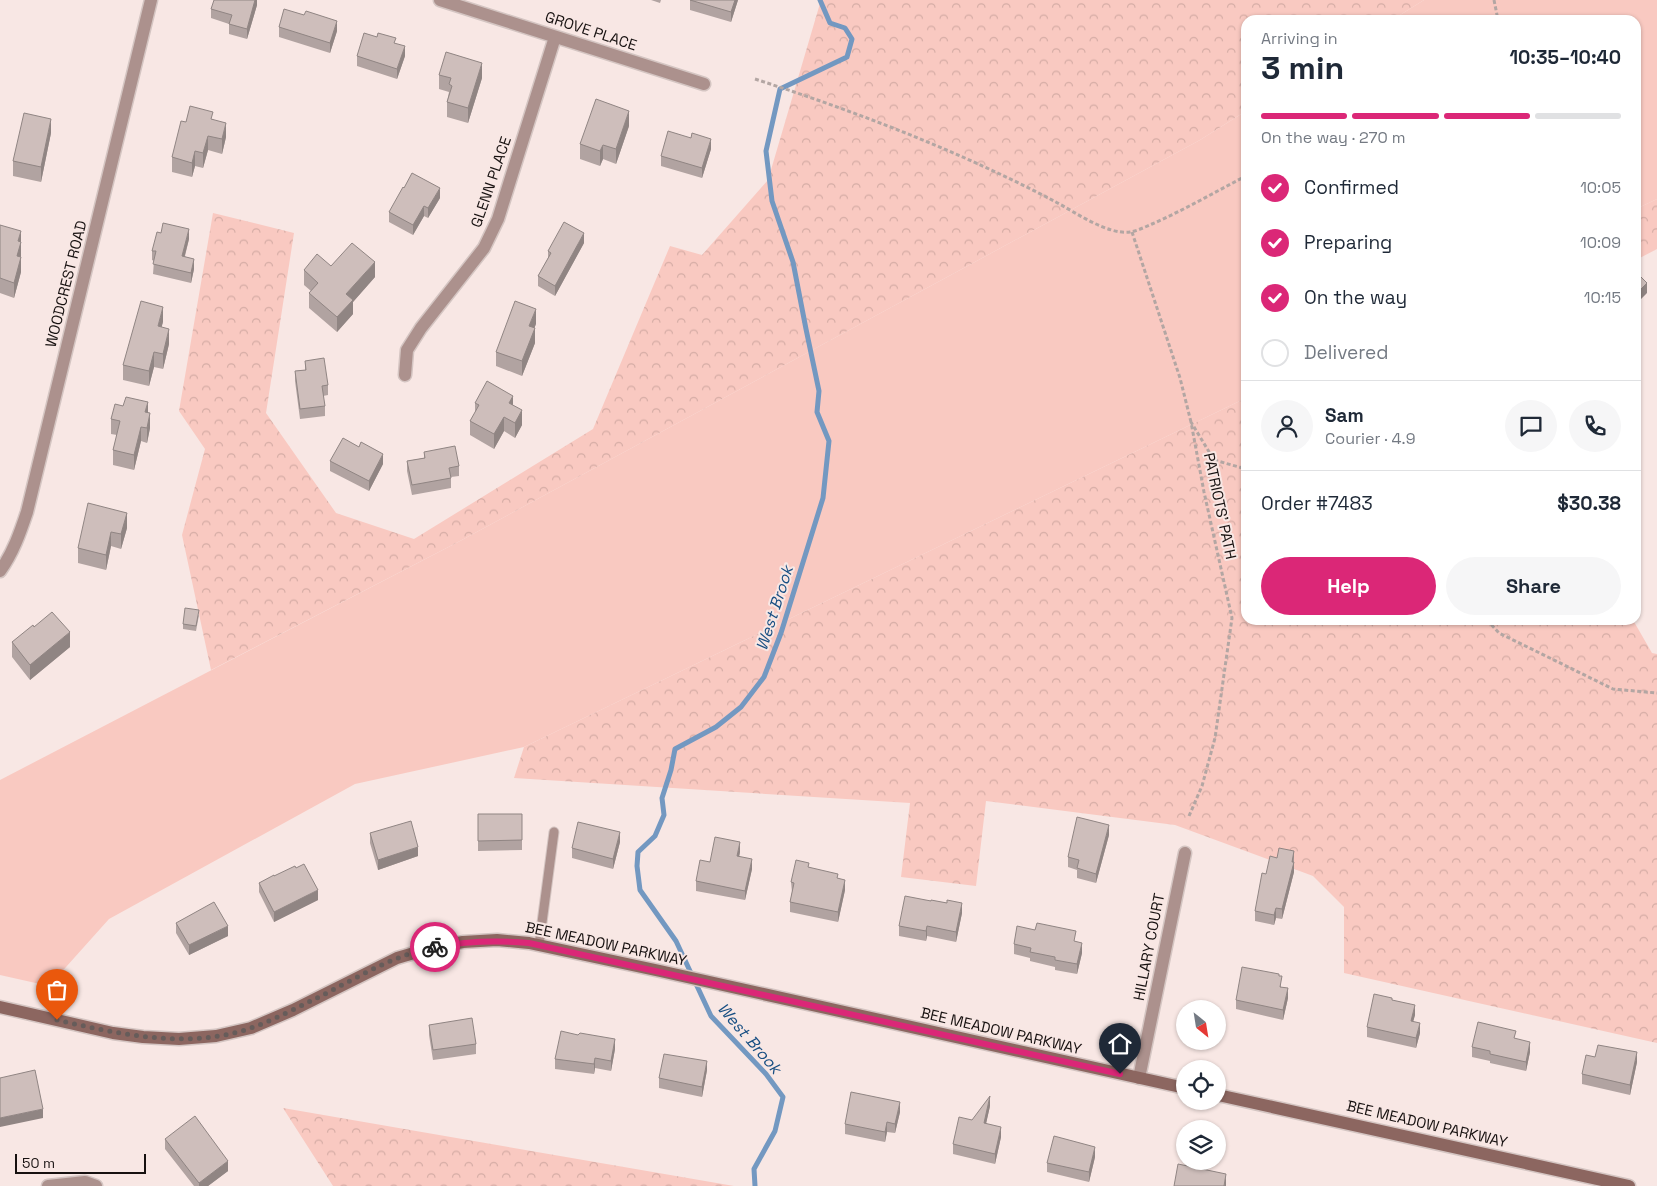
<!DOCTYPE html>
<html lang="en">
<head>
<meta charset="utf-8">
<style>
  body { margin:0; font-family:"Space Grotesk",sans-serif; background:#f6f6f7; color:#1f2937; height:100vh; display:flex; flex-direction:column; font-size:19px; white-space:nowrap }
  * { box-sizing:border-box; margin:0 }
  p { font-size:16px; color:#747a83 }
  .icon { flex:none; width:28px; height:28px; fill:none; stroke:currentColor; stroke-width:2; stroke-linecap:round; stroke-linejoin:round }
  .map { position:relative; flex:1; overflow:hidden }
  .details { position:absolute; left:1241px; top:15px; width:400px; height:610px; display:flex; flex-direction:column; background:#fff; border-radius:15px; box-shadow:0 1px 4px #0004 }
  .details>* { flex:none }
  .needle { width:32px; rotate:150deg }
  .fabs { position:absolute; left:1176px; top:1000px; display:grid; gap:10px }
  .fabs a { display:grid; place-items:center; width:50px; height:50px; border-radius:50%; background:#fff; box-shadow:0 1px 4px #0004; font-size:25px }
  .scale { position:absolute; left:15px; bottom:12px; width:131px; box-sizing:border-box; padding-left:5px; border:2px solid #171110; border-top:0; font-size:14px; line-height:18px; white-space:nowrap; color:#171110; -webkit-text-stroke:4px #f8e7e4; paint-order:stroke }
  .pin { position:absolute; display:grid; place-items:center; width:42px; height:42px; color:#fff; margin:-51px -21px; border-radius:50% 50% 50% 0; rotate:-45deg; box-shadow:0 0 5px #0007 }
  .pin .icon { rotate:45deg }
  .courier { position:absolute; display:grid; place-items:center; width:50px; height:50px; margin:-25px; border:4px solid #db2777; border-radius:50%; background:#fff; color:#222; box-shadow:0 1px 6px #0007 }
  .summary em { font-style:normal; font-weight:700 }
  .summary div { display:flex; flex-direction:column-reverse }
  .summary { display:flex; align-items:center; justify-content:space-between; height:85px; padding:0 20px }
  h1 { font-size:32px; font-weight:700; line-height:38px }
  .bar { display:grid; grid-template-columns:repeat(4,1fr); gap:8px 5px; align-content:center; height:60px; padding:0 20px }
  .bar i { height:6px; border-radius:4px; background:#e0e1e3 }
  .bar .current { background:#db2777 }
  .bar p { grid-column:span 4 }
  .line { display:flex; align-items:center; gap:12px; padding:0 20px; border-top:1px solid #e0e1e3 }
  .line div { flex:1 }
  .round { display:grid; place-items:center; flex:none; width:52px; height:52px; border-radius:26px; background:#f6f6f7 }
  ol { padding:0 20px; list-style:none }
  li { display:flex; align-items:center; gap:15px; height:55px }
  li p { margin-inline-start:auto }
  li .icon { padding:5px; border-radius:50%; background:#db2777; color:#fff; stroke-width:4 }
  li:last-child { color:#747a83 }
  li i { width:28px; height:28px; border:2px solid #e0e1e3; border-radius:50% }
  .button { display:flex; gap:10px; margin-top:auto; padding:10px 20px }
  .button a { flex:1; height:58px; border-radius:30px; background:#db2777; color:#fff; font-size:20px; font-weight:700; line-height:58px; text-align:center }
  .button a+a { background:#f6f6f7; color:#1f2937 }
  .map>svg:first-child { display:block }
  .grass { fill:#f9c9c1 }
  .forest { fill:url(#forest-crowns) }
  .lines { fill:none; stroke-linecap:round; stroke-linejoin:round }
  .stream { stroke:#7398c1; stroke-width:5 }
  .lane-casing { stroke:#d4c5c2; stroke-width:11 }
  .street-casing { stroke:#d4c5c2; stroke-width:15 }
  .secondary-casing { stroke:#d4c5c2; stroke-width:15 }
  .path { stroke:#b3a6a3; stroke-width:3; stroke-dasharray:4 2.5; stroke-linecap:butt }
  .lane { stroke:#ac918d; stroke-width:9 }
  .street { stroke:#ac918d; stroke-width:12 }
  .secondary { stroke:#8c6660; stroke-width:12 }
  .wall { fill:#b1a3a1 }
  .shaded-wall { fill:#908583 }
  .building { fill:#cebebb; stroke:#908583 }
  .done { stroke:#665c5a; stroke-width:5; stroke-dasharray:0 9 }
  .route { stroke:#db2777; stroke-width:6 }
  .labels { text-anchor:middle; stroke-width:4; stroke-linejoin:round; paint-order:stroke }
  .street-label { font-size:15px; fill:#171110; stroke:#f8e7e4 }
  .water-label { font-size:16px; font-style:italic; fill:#174e82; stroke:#f8e7e4 }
</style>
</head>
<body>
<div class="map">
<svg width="1657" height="1186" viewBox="0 0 1657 1186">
  <defs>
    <pattern id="forest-crowns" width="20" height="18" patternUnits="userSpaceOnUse" patternTransform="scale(1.25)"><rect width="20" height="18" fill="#f9c9c1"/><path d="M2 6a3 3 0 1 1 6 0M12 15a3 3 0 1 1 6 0" fill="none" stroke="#d5aca5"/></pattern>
  </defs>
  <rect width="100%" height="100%" fill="#f8e7e4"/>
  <!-- grass -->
  <path class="grass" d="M1424,0H1657V199L1636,209V20H1392Z
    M1246,111V398L524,747L355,784L109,919L49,986L0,975V780L460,541L1200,140Z"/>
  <!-- forest -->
  <path class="forest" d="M821,0H1424L1392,20H1246V111L1200,140L460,541L211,670L182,535L205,449L179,411L213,213L294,233L266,413L336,513L414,539L593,429L670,246L702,255L768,180Z
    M1657,199V249L1636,260V209Z
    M1246,398V620H1633L1652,653L1657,654V1043L1344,973V907L1313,876L1175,825L986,801L976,886L901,877L910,803L514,778L524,747Z
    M283,1108L734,1186H333Z"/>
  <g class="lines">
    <!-- stream -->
    <path class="stream" d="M755,1186L754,1169L775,1131L783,1097L766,1074L711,1016L676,941L640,890L637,866L638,852L655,836L664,815L662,798L671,770L675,749L716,727L741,707L764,677L781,633L823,498L829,441L817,412L819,391L806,329L793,262L772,201L766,151L780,89L847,57L852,39L845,28L830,23L820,0"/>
    <!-- lane casing -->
    <g class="lane-casing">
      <path id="lane" d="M539,945L554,832"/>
    </g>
    <!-- street casing -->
    <g class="street-casing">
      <path id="street" d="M440,0L704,84
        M405,375L407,350L421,328L484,248L498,219L555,37
        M0,571C13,553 20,533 27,512L151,0
        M1139,1078L1185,853
        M48,1186L85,1182L96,1186"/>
    </g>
    <!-- secondary casing -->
    <g class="secondary-casing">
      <path id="secondary" d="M0,1007L113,1033L143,1037L179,1039L216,1036L251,1028L293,1010L397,958L431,948L463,942L497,940L529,943L660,971L1185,1088
        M1218,1095L1629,1186"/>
    </g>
    <!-- path -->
    <path class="path" d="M1494,0L1498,20
      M755,79C857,112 959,151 1054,201C1075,212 1107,235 1130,232C1137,231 1145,227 1152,224C1184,210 1215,192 1246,176
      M1132,232L1180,378L1191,422
      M1487,620L1499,633L1613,689L1657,693
      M1189,816L1202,786L1215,738L1232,618L1204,492L1191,422L1214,460L1246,469"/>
    <!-- lane -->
    <use href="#lane" class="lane"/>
    <!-- street -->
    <use href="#street" class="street"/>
    <!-- secondary -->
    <use href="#secondary" class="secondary"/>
  </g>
  <!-- wall -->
  <path class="wall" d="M257,0V5L247,39L229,34V24L211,18V9Z
    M651,0H661L660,3Z
    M690,0H738L731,22L690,10Z
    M304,15L337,31L330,53L279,37V27Z
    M396,44L405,56L397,79L357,66V56Z
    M439,75L482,78L468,123L447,117V102L449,92L439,89Z
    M213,119L226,137L222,154L208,150L203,168L195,166L192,177L172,172V157L186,122Z
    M629,126L616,164L603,159L600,166L580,159V144Z
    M51,133L41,182L13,176V161Z
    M691,138L711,149L702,178L661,166V156Z
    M440,198L428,218L424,216L413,235L389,222V212Z
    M0,225L21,246V272L14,298L0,293Z
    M189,239L185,256L194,269L191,283L153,274L154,261L152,260V251Z
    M584,243L555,296L538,286V276L548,258V251Z
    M331,266L375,277L353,302V314L337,332L309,308V293L311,291L304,285V270Z
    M163,322L161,327L169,344L163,369L154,367L149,386L123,380V365Z
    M536,324L534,328L535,343L522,376L496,366V352Z
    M305,361L328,385V395L323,396L325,406V416L300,419L295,381V371L305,370Z
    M475,403L513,405L522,425L515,438L504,431L494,449L470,435V421L475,413Z
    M148,413L150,428L147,443L141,441L134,470L113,465V450L117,435L111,434V419Z
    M424,452L459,466V476L451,477V488L412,495L407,471V461L424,458Z
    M330,461L383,464L369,491L330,471Z
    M127,513V528L121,549L111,546L106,570L78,563V548Z
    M199,615L196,631L183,629V624Z
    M34,627L70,647L30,680L12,657V642Z
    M478,814H522V850L478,851Z
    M370,833L418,856L378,870L370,843Z
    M1109,835L1096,883L1077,878V870L1068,867V857Z
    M620,842L613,869L572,858V848Z
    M1294,851V872L1282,919L1276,918L1274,925L1255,921V911L1277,858Z
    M740,852L739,857L752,869L745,900L696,891V881L710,862Z
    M809,867L838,879L845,890L838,922L790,912V902L792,892L791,882Z
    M274,876L318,900L274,922L259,892V883Z
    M931,901L947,903L962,913L956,942L927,936L926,941L899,936V926Z
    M176,923L228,936L189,955L176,933Z
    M1075,942L1082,953L1077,974L1055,970V967L1030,961V958L1014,954V944Z
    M1279,976L1281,987L1288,998L1283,1020L1236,1009V1000Z
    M1392,1000L1415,1015L1413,1021L1420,1033L1416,1048L1367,1037V1027Z
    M429,1025L476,1044V1054L433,1060L429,1035Z
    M1516,1039L1530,1052L1526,1071L1490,1063V1061L1472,1057V1047Z
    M615,1049L611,1071L595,1068L594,1074L555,1069V1059Z
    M1637,1062L1630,1095L1582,1084V1074Z
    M707,1070L702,1097L659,1088V1078Z
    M990,1106L986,1123L1001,1137L995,1164L953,1154V1144L972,1120Z
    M900,1112L895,1133L887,1132L885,1142L845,1134V1124Z
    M165,1139L228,1171L208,1186H194L165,1149Z
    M1095,1157L1089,1182L1047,1172V1163Z"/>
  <!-- shaded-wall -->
  <path class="shaded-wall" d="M255,0H257V5L247,39V29Z
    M735,0H738L731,22V12Z
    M337,21V31L330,53V43Z
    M405,46V56L397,79V69Z
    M482,63V78L468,123V108Z
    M629,111V126L616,164V149Z
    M51,119V133L41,182V167Z
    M226,123V137L222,154V139Z
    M208,136V150L203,168V153Z
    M711,139V149L702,178V168Z
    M603,145V159L600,166V151Z
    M195,151V166L192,177V163Z
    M440,188V198L428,218V208Z
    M424,206V216L413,235V225Z
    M189,229V239L182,266V256Z
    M21,231V257L17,256L18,241Z
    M584,233V243L555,296V286Z
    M21,257V272L14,298V283Z
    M194,259V269L191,283V273Z
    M375,262V277L353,302V314L337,332V317L346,294Z
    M1647,283V293L1638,302V308L1636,310V294Z
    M163,307V322L158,341V326Z
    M536,309V324L529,341V326Z
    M535,328V343L522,376V361Z
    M169,329V344L163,369V354Z
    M154,352V367L149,386V371Z
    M513,396V411L509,403Z
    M148,402V417L145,412Z
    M522,410V425L515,438V423Z
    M150,413V428L147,443V428Z
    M504,417V431L494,449V434Z
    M141,427V441L134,470V455Z
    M383,454V464L369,491V481Z
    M127,513V528L121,549V534Z
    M111,532V546L106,570V555Z
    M70,632V647L30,680V665Z
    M1109,825V835L1096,883V874Z
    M620,832V842L613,869V859Z
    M740,842V852L737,866V856Z
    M418,847V856L378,870V860Z
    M1294,851L1293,865L1294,862V872L1282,919V909Z
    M752,859V869L745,900V891Z
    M845,880V890L838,922V912Z
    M318,890V900L274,922V912Z
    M962,903V913L956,942V932Z
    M1276,908V918L1274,925V915Z
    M228,926V936L189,955V945Z
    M927,926V936L926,941V931Z
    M1082,943V953L1077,974V964Z
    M1288,988V998L1283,1020V1010Z
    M1415,1005V1015L1411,1030V1021Z
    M1420,1023V1033L1416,1048V1038Z
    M615,1039V1049L611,1071V1061Z
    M1530,1042V1052L1526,1071V1062Z
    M1637,1052V1062L1630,1095V1085Z
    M595,1058V1068L594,1074V1064Z
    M707,1061V1070L702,1097V1087Z
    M990,1096V1106L984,1133V1123Z
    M900,1102V1112L895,1133V1124Z
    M43,1109V1118L0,1127V1118Z
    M887,1122V1132L885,1142V1132Z
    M1001,1127V1137L995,1164V1154Z
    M1095,1147V1157L1089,1182V1172Z
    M228,1161V1171L208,1186H199V1183Z
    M1226,1174V1186H1224Z"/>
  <!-- building -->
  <path class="building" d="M214,0H255L247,29L229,24L232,15L211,9Z
    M690,0H735L731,12Z
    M284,9L304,15L306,11L337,21L330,43L279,27Z
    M364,33L377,37L378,33L396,38L394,43L405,46L397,69L357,56Z
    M446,52L482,63L468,108L447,102L452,86L449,84L451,78L439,75Z
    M596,99L629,111L616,149L603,145L600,151L580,144Z
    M190,106L213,112L211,119L226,123L222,139L208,136L203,153L195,151L192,163L172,157L181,121L186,122Z
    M24,113L51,119L41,167L13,161Z
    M668,131L691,138L692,133L711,139L702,168L661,156Z
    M412,173L440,188L428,208L424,206L413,225L389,212L403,187L404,188Z
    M564,222L584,233L555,286L538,276L551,253L548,251Z
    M163,223L189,229L182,256L194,259L191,273L153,264L156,251H152L157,232L161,233Z
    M0,225L21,231L18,241L21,242L17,256L21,257L14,283L0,278Z
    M352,243L375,262L346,294L353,300L337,317L309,293L318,283L304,270L317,254L331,266Z
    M1636,272L1647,283L1636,294Z
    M141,301L163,307L158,326L169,329L163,354L154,352L149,371L123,365Z
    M515,301L536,309L529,326L535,328L522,361L496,352Z
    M324,358L328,385L322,386L325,406L300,409L295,371L306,370L305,361Z
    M487,381L513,396L509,403L522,410L515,423L504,417L494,434L470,421L479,405L475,403Z
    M126,397L148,402L145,412L150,413L147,428L141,427L134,455L113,450L120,421L111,419L115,404L123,406Z
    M343,438L359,447L361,442L383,454L369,481L330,461Z
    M455,446L459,466L449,468L451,478L412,485L407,461L425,458L424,452Z
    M88,503L127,513L121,534L111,532L106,555L78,548Z
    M185,608L199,610L196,626L183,624Z
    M52,612L70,632L30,665L12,642L33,625L34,627Z
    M478,814H522V840L478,841Z
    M1077,817L1109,825L1096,874L1077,868L1079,860L1068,857Z
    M411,821L418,847L378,860L370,833Z
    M578,822L620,832L613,859L572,848Z
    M715,837L740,842L737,856L752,859L745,891L696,881L700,860L710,862Z
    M1279,848L1294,851L1292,862H1294L1282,909L1276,908L1274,915L1255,911L1262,873L1266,874L1270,856L1277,858Z
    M796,860L809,863L808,867L838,874L837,878L845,880L838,912L790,902L794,883L791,882Z
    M304,864L318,890L274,912L259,883L274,875V876L295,866L296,868Z
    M905,896L931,901V900L947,903V900L962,903L956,932L927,926L926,931L899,926Z
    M214,902L228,926L189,945L176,923Z
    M1037,923L1076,931L1074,941L1082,943L1077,964L1055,960V957L1030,952L1031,948L1014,944L1017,926L1035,930Z
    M1242,967L1279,974V976H1282L1280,987L1288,988L1283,1010L1236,1000Z
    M1374,994L1392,998V1000L1415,1005L1411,1021L1420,1023L1416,1038L1367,1027Z
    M472,1018L476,1044L433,1050L429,1025Z
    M1478,1022L1516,1031L1514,1038L1530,1042L1526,1062L1490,1054V1051L1472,1047Z
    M561,1031L578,1035L580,1033L615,1039L611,1061L595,1058L594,1064L555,1059Z
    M1598,1045L1637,1052L1630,1085L1582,1074L1586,1055L1595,1057Z
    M664,1054L707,1061L702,1087L659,1078Z
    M35,1070L43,1109L0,1118V1078Z
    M851,1092L900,1102L895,1124L887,1122L885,1132L845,1124Z
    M990,1096L984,1123L1001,1127L995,1154L953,1144L959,1117L972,1120Z
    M195,1116L228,1161L199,1183L165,1139Z
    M1054,1136L1095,1147L1089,1172L1047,1163Z
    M1178,1164L1226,1174L1224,1186H1174Z"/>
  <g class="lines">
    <!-- done -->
    <path class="done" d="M57,1020C120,1034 187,1050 251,1028C274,1020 296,1008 317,998C355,979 393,955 435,947"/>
    <!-- route -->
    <path class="route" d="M435,947C467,941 496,940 529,943L1120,1074"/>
  </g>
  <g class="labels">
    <!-- street labels -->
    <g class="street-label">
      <text transform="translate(591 31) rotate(18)" y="5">GROVE PLACE</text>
      <text transform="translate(491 182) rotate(-71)" y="5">GLENN PLACE</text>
      <text transform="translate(66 284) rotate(-76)" y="5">WOODCREST ROAD</text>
      <text transform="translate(1220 506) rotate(78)" y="5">PATRIOTS' PATH</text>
      <text transform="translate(606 944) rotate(12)" y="5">BEE MEADOW PARKWAY</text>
      <text transform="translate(1149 947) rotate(-79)" y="5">HILLARY COURT</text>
      <text transform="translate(1001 1031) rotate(13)" y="5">BEE MEADOW PARKWAY</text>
      <text transform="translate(1427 1124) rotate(13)" y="5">BEE MEADOW PARKWAY</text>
    </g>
    <!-- water labels -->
    <g class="water-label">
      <text transform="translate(774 608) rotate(-72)" y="6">West Brook</text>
      <text transform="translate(750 1038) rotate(49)" y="6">West Brook</text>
    </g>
  </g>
</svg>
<div class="fabs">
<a><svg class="needle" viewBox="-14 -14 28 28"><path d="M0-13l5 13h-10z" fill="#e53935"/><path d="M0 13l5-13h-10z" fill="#747a83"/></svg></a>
<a><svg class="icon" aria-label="locate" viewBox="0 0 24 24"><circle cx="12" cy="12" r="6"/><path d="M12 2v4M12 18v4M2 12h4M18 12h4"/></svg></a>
<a><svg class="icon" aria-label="layers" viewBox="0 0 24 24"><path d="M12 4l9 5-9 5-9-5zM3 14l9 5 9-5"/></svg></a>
</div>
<div class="scale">50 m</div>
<div class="pin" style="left:57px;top:1020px;background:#ea580c"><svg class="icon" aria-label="bag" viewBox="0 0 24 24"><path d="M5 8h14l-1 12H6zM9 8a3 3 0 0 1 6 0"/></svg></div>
<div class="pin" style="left:1120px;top:1074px;background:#1f2937"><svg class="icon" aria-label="home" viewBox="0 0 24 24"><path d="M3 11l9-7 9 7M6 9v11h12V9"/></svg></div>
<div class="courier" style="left:435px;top:947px"><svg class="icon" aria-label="bike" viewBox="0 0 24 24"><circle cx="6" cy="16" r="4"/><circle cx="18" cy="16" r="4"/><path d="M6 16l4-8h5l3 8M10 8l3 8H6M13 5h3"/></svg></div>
<section class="details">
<div class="summary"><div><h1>3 min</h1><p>Arriving in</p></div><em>10:35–10:40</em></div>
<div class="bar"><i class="current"></i><i class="current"></i><i class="current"></i><i></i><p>On the way · 270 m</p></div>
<ol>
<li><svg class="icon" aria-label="check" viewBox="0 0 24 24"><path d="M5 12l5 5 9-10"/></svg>Confirmed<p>10:05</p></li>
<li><svg class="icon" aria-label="check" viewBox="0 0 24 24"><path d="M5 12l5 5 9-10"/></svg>Preparing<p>10:09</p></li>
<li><svg class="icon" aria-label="check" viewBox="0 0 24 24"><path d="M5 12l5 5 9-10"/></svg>On the way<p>10:15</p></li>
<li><i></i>Delivered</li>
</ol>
<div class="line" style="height:90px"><a class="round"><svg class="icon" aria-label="person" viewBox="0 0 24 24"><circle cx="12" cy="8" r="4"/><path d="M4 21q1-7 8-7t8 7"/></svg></a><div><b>Sam</b><p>Courier · 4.9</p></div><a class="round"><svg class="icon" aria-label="chat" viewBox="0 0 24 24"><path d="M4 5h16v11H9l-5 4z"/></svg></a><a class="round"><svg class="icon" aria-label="phone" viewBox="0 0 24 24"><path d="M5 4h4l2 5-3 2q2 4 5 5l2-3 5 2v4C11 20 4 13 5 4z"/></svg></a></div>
<div class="line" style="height:65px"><div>Order #7483</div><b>$30.38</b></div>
<div class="button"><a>Help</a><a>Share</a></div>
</section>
</div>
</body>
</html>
